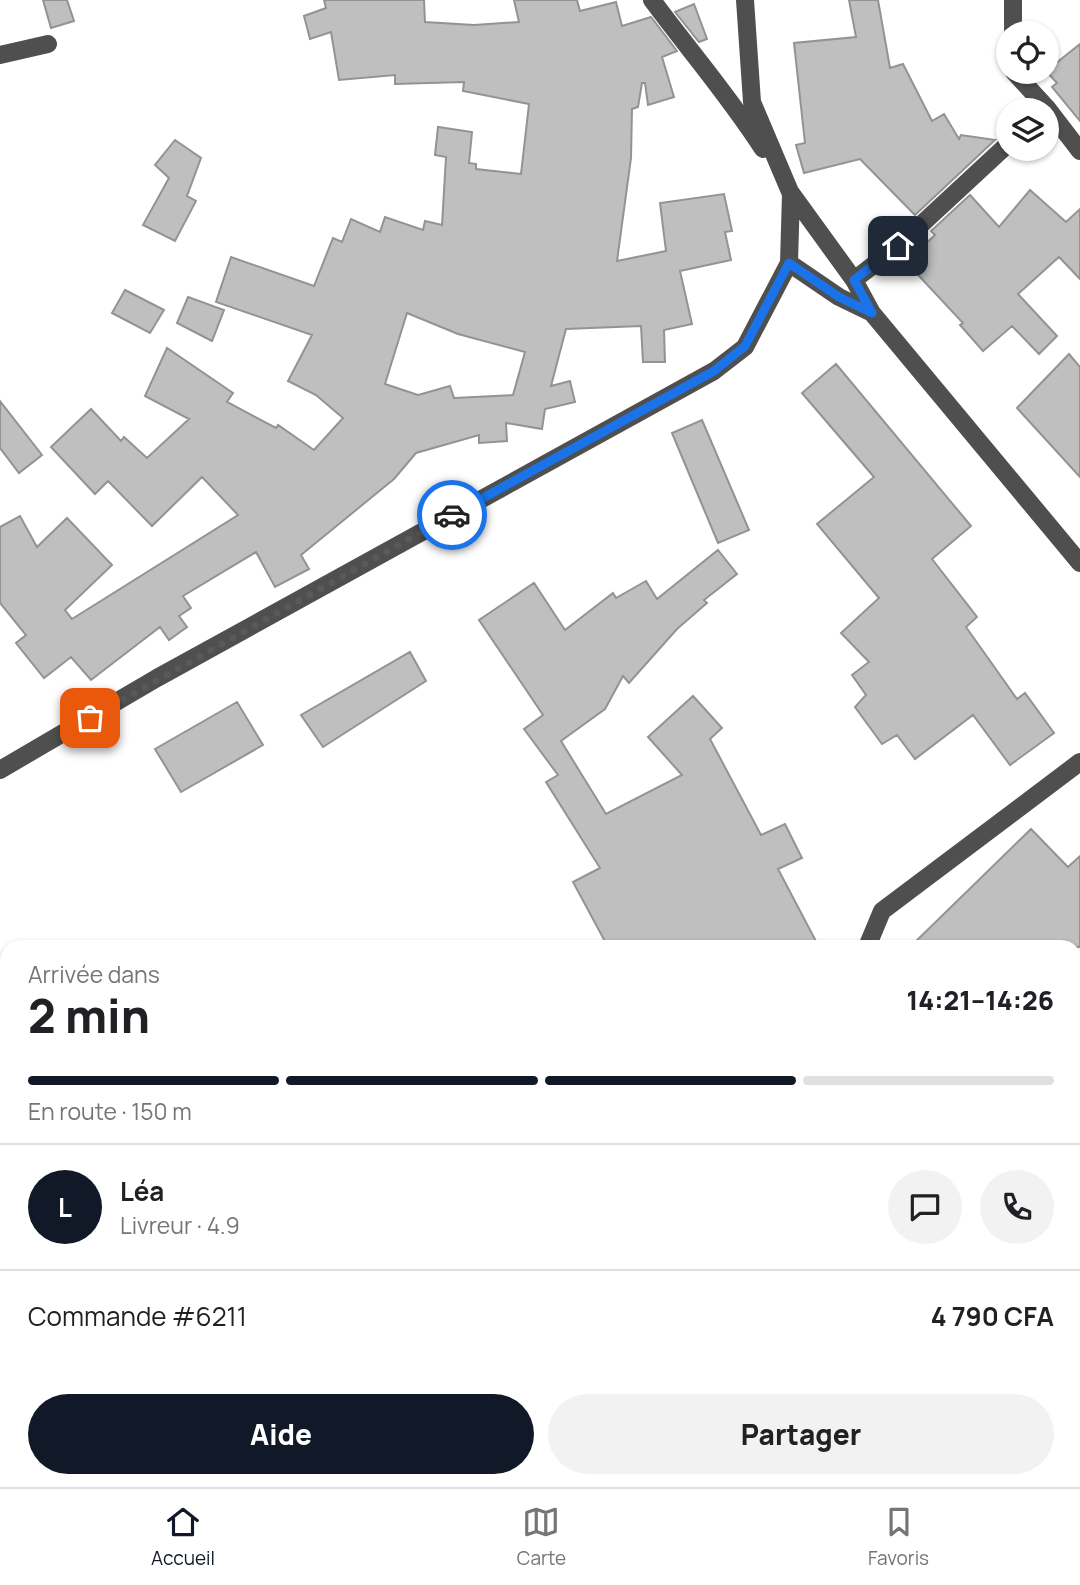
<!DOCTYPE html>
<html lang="fr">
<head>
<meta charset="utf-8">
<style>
  body { margin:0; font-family:Manrope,sans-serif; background:#f2f2f2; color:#202124; height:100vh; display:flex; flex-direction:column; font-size:26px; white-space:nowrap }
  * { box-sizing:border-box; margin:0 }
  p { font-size:23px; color:#757577 }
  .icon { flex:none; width:38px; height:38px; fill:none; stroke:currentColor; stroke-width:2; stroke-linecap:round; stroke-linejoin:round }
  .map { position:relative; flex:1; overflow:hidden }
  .details { position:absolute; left:0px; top:940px; width:1082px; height:548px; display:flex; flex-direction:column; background:#fff; border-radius:21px 21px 0 0; box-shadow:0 2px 5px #0004 }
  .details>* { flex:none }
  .tools { position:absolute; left:996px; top:21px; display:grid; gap:14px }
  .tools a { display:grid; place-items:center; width:63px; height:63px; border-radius:50%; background:#fff; box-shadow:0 2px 5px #0004; font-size:35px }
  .pin { position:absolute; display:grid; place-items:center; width:60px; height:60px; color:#fff; margin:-30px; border-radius:14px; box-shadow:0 4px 10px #0006 }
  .courier { position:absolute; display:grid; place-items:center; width:70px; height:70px; margin:-35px; border:5px solid #1a73e8; border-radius:50%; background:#fff; color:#222; box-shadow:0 2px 9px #0007 }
  .overview em { font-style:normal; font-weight:800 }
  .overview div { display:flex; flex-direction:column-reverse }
  .overview { display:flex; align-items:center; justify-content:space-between; height:119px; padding:0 28px }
  h1 { font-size:46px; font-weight:800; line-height:52px }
  .bar { display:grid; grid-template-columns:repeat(4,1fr); gap:10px 7px; align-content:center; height:84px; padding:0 28px }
  .bar i { height:9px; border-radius:5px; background:#e0e0e0 }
  .bar .active { background:#111827 }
  .bar p { grid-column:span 4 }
  .line { display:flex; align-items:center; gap:18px; padding:0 28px; border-top:2px solid #e0e0e0 }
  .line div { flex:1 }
  .round { display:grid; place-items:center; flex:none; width:74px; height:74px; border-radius:37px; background:#f2f2f2 }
  .action { display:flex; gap:14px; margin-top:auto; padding:14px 28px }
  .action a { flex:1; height:80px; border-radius:42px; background:#111827; color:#fff; font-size:28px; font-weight:800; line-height:80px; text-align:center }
  .action a+a { background:#f2f2f2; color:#202124 }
  .tabs { display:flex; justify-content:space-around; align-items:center; height:98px; border-top:2px solid #e0e0e0; background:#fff; font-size:19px; color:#757577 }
  .tabs a { display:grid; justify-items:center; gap:4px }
  .tabs .active { color:#111827 }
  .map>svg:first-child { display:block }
  .building { fill:#bfbfbf; stroke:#939393; stroke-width:2; fill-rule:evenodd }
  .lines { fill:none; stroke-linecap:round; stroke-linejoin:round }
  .minor { stroke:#4f4f4f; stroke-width:18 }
  .done { stroke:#595959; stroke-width:7; stroke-dasharray:0 12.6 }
  .route { stroke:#1a73e8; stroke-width:9 }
</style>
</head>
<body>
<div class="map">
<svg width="1080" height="1487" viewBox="0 0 1080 1487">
  <rect width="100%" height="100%" fill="#fff"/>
  <!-- building -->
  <path class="building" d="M43,0H67L74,21L51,28Z
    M324,0H424L425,22L474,25L519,22L514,0H577L580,11L616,2L622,26L651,17L677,51L662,57L674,97L648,105L645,83H642L638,107L632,109L631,158L617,261L666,251L660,203L724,194L732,231L725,232L731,260L680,271L692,324L664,330L665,362H643L641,326L566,329L551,386L570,381L575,402L545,409L542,429L506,423L507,441L479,443V435L416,453L394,479L301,555L309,569L275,587L256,552L183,596L191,608L179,616L187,627L169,640L160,627L91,680L71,657L44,678L16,643L26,635L0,603V527L20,516L37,547L67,518L112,565L65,610L72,619L238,515L202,477L152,526L108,481L95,494L51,447L91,409L121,441L124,437L147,458L189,419L145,396L167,348L233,393L227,402L276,428L278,425L314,450L343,418L316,395L288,381L312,335L216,302L231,257L314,286L333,238L342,242L351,219L380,232L385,217L423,230L425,221L442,225L446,157L435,155L438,127L472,132L469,163L476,164V169L521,174L529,104L463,91L464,82L395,84V75L339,80L331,32L310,39L304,16L326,8ZM407,313L458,334L525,352L513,395L454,398L450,386L418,395L385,384Z
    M849,0H878L890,68L903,64L932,121L944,114L959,139L961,135L995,140L915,215L860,159L804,173L796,145L805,143L794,43L856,37Z
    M694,4L707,39L699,42L675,12Z
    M1080,44V121L1052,87L1057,83L1046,71Z
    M175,140L201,158L187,196L196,201L175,241L143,225L169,178L155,165Z
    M1030,190L1066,222L1080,209V279L1059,257L1018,294L1057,336L1039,354L1012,326L983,351L960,325L963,323L906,262L935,235L931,231L970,195L999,227Z
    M125,290L164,310L150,333L112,313Z
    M188,297L224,310L212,341L177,323Z
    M1069,354L1080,367V477L1017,408Z
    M836,364L971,526L932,559L977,617L966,627L1017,699L1025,693L1054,733L1010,765L973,715L915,759L897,735L882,744L855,707L866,695L852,675L869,662L841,633L879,598L817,524L874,477L802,393Z
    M0,401L42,455L19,473L0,448Z
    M702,420L749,530L718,543L672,433Z
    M718,550L737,574L704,600L707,603L677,629L629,683L623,676L605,709L561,741L606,814L682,775L648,737L693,696L722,728L710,739L761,835L785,824L802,858L778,869L819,947H608L573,882L600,868L546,782L558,775L524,729L543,715L479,620L534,583L565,630L613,593L616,598L646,581L657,599Z
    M410,652L426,681L323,747L301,715Z
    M237,702L263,745L181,792L155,749Z
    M1031,829L1068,867L1080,856V947H910Z"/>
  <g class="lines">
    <!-- minor -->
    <path class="minor" d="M652,0C689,50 729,96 763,149
      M1013,0V33
      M0,55L48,44
      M1014,72L1047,108L1080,151
      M791,193L854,280L872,313L1080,563
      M789,263L839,297L872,313
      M854,280L898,246L1008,144
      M0,770L157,678L714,371L745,347L789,263L791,194L752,102L745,0
      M867,947L882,911L1080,762
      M0,1050L7,1056
      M471,1480L479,1487"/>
  </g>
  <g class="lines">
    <!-- done -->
    <path class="done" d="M90,718L452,515"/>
    <!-- route -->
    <path class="route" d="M452,515L714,371L745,346L789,263L839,297L872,313L854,280L898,246"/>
  </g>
</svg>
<div class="tools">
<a><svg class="icon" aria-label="locate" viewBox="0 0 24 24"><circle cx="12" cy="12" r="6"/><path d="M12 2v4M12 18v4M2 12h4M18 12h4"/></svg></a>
<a><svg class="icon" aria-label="layers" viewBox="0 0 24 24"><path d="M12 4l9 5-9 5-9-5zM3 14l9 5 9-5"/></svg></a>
</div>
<div class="pin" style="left:90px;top:718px;background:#ea580c"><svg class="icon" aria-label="bag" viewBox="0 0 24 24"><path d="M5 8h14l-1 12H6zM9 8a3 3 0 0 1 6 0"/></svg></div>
<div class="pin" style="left:898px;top:246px;background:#1f2937"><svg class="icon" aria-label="home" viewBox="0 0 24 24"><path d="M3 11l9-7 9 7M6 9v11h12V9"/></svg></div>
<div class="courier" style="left:452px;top:515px"><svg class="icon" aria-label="car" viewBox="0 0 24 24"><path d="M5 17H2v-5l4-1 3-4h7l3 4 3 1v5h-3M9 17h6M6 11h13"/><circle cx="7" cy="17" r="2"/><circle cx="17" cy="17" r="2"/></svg></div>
<section class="details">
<div class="overview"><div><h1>2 min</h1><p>Arrivée dans</p></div><em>14:21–14:26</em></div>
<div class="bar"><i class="active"></i><i class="active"></i><i class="active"></i><i></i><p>En route · 150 m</p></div>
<div class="line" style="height:126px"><b class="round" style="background:#111827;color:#fff">L</b><div><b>Léa</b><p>Livreur · 4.9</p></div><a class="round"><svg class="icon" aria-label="chat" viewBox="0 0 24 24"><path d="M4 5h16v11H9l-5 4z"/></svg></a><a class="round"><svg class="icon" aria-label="phone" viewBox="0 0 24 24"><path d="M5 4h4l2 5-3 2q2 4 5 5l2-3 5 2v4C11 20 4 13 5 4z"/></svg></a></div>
<div class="line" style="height:91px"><div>Commande #6211</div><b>4 790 CFA</b></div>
<div class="action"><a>Aide</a><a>Partager</a></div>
</section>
</div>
<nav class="tabs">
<a class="active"><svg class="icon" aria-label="home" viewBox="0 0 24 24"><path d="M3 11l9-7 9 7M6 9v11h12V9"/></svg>Accueil</a>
<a><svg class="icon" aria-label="map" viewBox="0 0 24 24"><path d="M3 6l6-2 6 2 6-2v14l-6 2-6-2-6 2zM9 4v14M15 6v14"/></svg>Carte</a>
<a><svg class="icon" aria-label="saved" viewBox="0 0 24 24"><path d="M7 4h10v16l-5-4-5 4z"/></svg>Favoris</a>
</nav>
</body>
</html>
